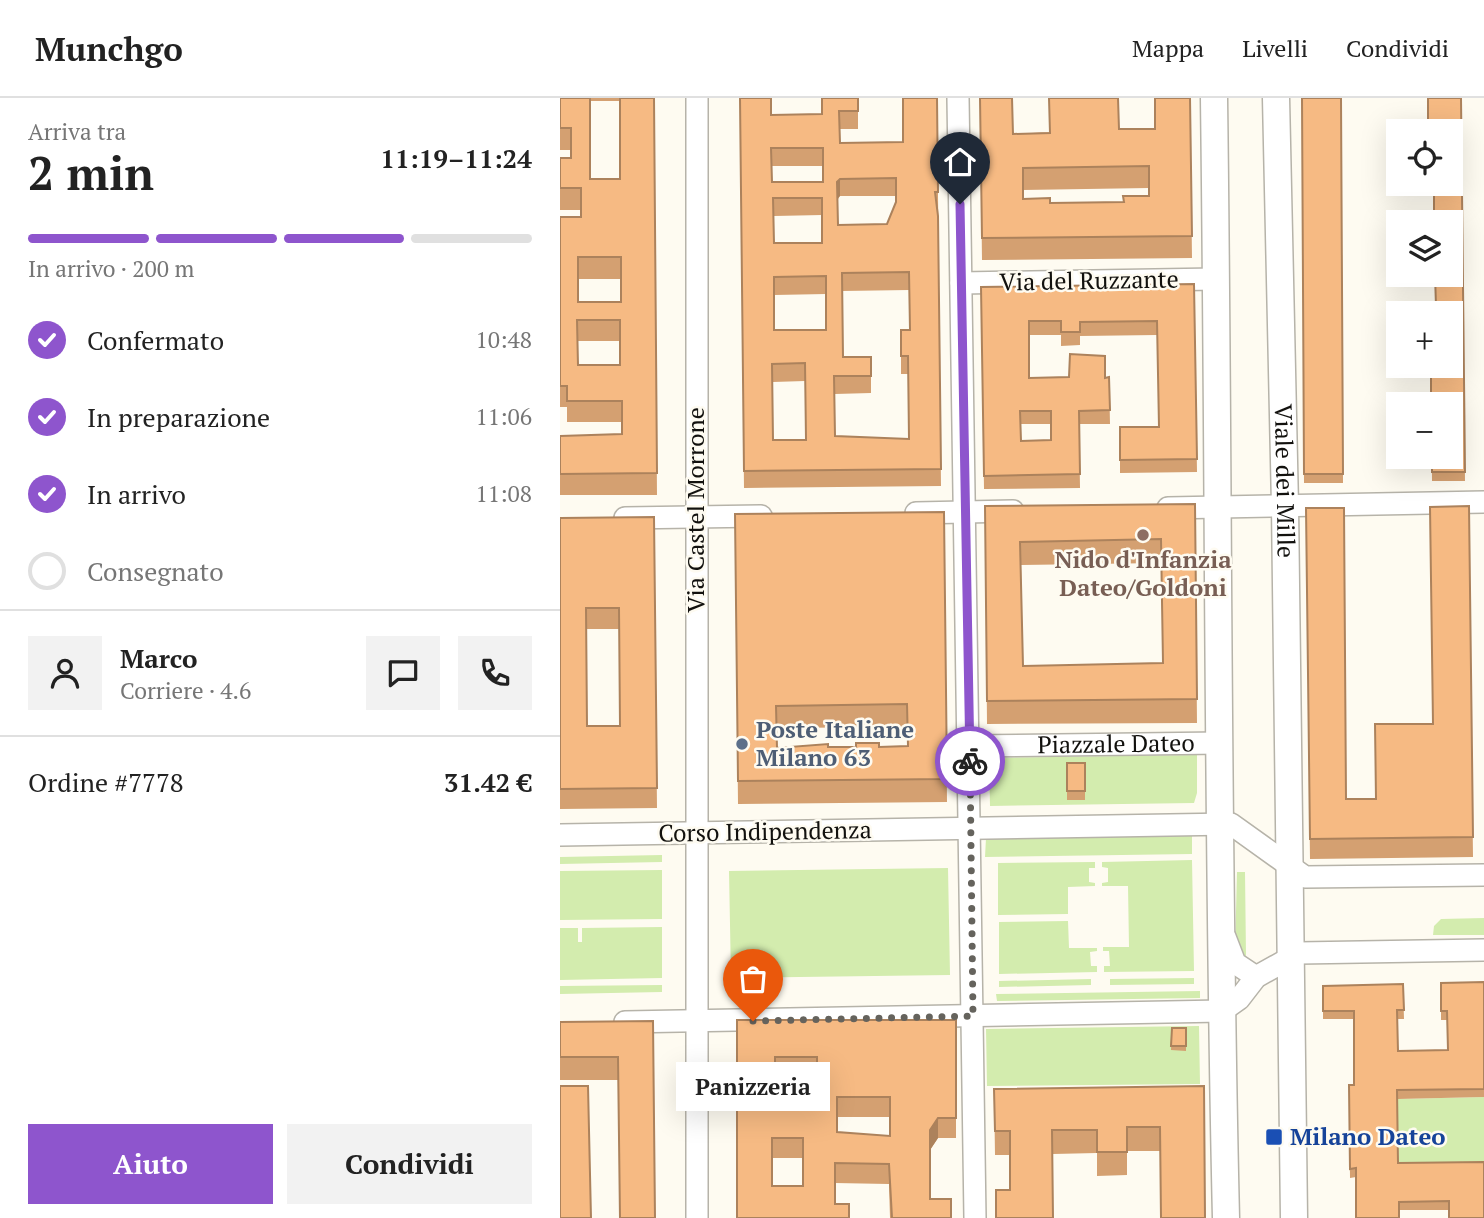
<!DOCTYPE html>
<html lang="it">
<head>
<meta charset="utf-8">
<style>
  body { margin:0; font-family:"PT Serif",serif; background:#f2f2f2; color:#222; height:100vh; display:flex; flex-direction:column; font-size:26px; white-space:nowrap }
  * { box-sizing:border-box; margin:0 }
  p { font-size:23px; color:#767676 }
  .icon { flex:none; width:38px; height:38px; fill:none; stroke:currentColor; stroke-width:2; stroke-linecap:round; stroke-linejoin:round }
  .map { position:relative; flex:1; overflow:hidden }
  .drawer { display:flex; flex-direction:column; background:#fff; width:560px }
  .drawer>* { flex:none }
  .tools { position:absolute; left:826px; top:21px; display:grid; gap:14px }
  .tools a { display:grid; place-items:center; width:77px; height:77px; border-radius:0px; background:#fff; box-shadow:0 7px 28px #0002; font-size:35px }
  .pin { position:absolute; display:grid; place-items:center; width:60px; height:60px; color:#fff; margin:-72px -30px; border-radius:50% 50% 50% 0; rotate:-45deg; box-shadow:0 0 7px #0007 }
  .pin .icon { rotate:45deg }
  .courier { position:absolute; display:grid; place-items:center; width:70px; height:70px; margin:-35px; border:5px solid #8e55cd; border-radius:50%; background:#fff; color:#222; box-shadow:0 2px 9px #0007 }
  .bubble { position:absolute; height:49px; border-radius:0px; background:#fff; box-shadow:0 7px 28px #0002; font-size:23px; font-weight:600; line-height:49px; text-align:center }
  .summary em { font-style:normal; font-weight:600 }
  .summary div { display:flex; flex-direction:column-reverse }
  .summary { display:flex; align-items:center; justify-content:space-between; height:119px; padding:0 28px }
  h1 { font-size:46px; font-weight:600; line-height:52px }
  .bar { display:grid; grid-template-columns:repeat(4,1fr); gap:10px 7px; align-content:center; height:84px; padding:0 28px }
  .bar i { height:9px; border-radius:5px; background:#e0e0e0 }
  .bar .current { background:#8e55cd }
  .bar p { grid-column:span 4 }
  .line { display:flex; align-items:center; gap:18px; padding:0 28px; border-top:2px solid #e0e0e0 }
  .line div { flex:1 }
  .round { display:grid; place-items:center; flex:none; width:74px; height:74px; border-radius:0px; background:#f2f2f2 }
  ol { padding:0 28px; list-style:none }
  li { display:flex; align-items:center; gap:21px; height:77px }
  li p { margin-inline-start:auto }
  li .icon { padding:7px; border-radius:50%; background:#8e55cd; color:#fff; stroke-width:4 }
  li:last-child { color:#767676 }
  li i { width:38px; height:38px; border:4px solid #e0e0e0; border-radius:50% }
  .primary-button { display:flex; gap:14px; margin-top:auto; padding:14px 28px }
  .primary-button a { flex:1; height:80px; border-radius:0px; background:#8e55cd; color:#fff; font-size:28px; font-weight:600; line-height:80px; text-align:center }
  .primary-button a+a { background:#f2f2f2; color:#222 }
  header { display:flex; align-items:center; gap:42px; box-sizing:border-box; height:98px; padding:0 35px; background:#fff; border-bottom:2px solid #e0e0e0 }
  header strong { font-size:33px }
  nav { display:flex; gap:38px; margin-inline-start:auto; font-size:24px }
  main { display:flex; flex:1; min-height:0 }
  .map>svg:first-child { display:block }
  .green { fill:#d3ecae }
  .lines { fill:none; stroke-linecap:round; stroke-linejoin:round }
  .minor-casing { stroke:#b6b3a9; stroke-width:24 }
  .major-casing { stroke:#b6b3a9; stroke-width:29 }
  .minor { stroke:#fff; stroke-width:21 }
  .major { stroke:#fff; stroke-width:26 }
  .wall { fill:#d4a071; fill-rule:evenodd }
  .shaded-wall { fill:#ac825c }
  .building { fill:#f6ba83; stroke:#ac825c; stroke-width:2; fill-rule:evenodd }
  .done { stroke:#65635d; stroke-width:7; stroke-dasharray:0 12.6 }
  .route { stroke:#8e55cd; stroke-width:9 }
  .education-dot { fill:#8d6e63; stroke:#fefbf1; stroke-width:2.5 }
  .service-dot { fill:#5c6f8a; stroke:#fefbf1; stroke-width:2.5 }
  .transit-dot { fill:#1a4fb4; stroke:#fefbf1; stroke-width:2.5 }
  .labels { text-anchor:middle; stroke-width:5; stroke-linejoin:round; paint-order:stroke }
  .street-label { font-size:24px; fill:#12110e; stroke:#fefbf1 }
  .education-label { font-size:24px; font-weight:bold; fill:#785e54; stroke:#fefbf1 }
  .service-label { font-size:24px; font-weight:bold; fill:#4e5e75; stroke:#fefbf1; text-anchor:start }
  .transit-label { font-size:24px; font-weight:bold; fill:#164399; stroke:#fefbf1; text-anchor:start }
</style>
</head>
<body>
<header>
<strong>Munchgo</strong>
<nav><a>Mappa</a><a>Livelli</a><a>Condividi</a></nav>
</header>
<main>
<section class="drawer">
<div class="summary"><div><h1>2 min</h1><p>Arriva tra</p></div><em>11:19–11:24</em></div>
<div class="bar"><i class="current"></i><i class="current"></i><i class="current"></i><i></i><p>In arrivo · 200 m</p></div>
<ol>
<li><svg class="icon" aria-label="check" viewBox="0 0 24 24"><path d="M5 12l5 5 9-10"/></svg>Confermato<p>10:48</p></li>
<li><svg class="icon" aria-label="check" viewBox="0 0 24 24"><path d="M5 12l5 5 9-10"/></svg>In preparazione<p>11:06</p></li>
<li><svg class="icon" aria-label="check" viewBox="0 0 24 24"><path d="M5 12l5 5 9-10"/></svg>In arrivo<p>11:08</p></li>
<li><i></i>Consegnato</li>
</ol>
<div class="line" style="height:126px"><a class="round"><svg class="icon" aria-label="person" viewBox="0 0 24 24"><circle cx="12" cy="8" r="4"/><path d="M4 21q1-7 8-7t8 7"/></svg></a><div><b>Marco</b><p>Corriere · 4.6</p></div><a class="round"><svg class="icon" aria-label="chat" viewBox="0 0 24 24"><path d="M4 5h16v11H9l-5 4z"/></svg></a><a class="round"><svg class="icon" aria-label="phone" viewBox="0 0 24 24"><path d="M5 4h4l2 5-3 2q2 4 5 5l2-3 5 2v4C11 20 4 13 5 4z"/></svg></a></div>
<div class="line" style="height:91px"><div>Ordine #7778</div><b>31.42 €</b></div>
<div class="primary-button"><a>Aiuto</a><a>Condividi</a></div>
</section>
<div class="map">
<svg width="924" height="1120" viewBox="0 0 924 1120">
  <rect width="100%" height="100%" fill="#fefbf1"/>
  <!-- green -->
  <path class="green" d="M637,657V695L634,705L430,708L429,660Z
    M632,735V756L425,759L426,740Z
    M102,757V764L0,766V759Z
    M632,762L634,873L544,874V868H550L549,853H543V849H569L568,788H542V785L548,784V770L542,769V764Z
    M535,764V770H529V784L535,785V788L508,789V816L438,817V765Z
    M388,770L390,877L171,880L169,773Z
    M102,772V821L0,822V773Z
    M677,774H685L686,858L675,854Z
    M924,820V837H873L874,828L881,821Z
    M508,823L509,850H537V853L530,854L531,868H537V874L439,876V824Z
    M102,829V880L0,882V830H18V844H22V830Z
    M634,880V886L550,887V881Z
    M531,881V887L439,889V883Z
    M102,887V894L0,896V888Z
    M640,893V900L437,903L436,896Z
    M639,928L640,986L427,988L426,931Z
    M924,999V1073H839L837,1001Z"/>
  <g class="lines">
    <!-- minor casing -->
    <g class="minor-casing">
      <g id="minor">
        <path d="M137,0V1120"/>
        <path d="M398,0L415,1120"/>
        <path d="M401,185L656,181"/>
        <path d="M608,410L924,404"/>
        <path d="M356,415L453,413"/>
        <path d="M65,420L201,418"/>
        <path id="s1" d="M409,648L661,645"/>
        <path d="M0,737L671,726L745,779L924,777"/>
        <path d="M665,839L675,865L696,879"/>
        <path d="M65,924L662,913L679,901L696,879L739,855L924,852"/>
      </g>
    </g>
    <!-- major casing -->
    <g class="major-casing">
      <g id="major">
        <path d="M654,0C659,373 657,747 666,1120"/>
        <path id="s2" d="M716,0L725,408L734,1120"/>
      </g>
    </g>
    <!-- minor -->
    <use href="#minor" class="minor"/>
    <!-- major -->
    <use href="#major" class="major"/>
  </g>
  <!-- wall -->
  <path class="wall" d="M0,0H94L97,397H0V338L62,336V324H7V309H0V119H21V112H0V60H11V52H0ZM30,3H60V81H30ZM18,181H61V204H18ZM18,243H60V267H18Z
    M180,0L211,17L262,16L298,0V31H280V45L343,44L377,0L381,388L184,390ZM211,68H263V84H212ZM280,98H336V104L327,126L278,127V101ZM262,117V145H214V118ZM349,192L350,232H341V276H348V341L275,338V296L311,295V259H283L282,193ZM266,196V232H214V197ZM245,283L246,342H213V284Z
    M420,0L453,36L559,31H595L630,0L632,160L422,162ZM589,90V98L563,104L490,105L463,101V92Z
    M742,0H781L783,385H744Z
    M868,0H901L905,383H872L871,268H861H891L876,208L891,33H868Z
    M634,186L637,374L560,375V329H599L597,237L520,238V247L501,248V237H469V280L549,279L550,326H519L520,390L424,391L421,189ZM460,326H491V342L461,343Z
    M635,406L637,625L427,626L425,408ZM601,465L603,565L463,568L461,467Z
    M909,408L913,759L750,761L746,410L786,701H815L873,626Z
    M384,414L387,704L178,706L175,416ZM347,629L348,648L217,650V630Z
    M94,419L97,710L0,711V420ZM26,531H59L60,628H27Z
    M507,665H525V702H507Z
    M924,884V999L838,1001V1065L924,1064L889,1112H839L796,1079L790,1080L789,987H794V921H763V888L843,886L844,921H837L838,953L887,952V922H881V885Z
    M177,922H396V1040H378L370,1052V1101L391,1120H330L329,1086L275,1085L177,1120ZM215,979H257V1003H215ZM277,1019H330V1038L277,1034ZM212,1060H243V1088H212Z
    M93,923L58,982H0V924Z
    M612,930H626V953L611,952Z
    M644,988L600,1053H567V1077L537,1078V1055L493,1056L450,1092V1057H435L434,991Z"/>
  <!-- shaded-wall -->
  <path class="shaded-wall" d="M280,81V98L277,101V84Z
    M378,1020V1040L370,1052V1032Z"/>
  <!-- building -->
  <path class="building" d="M0,0H30V81H60V0H94L97,375L0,376V338L62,336V303H7V288H0V119H21V90H0V60H11V30H0ZM18,159H61V204H18ZM17,222H60V267H18Z
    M180,0H211V17L262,16V0H298V13H279L280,45L343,44V0H377L378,94H375L378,118L381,371L184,373ZM211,50H263V84H212ZM336,80V104L327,126L278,127L277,84L280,81ZM213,100H262V145H214ZM349,174L350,232H341V258H348L349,341L275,338L274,278H311V259H283L282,175ZM266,178V232H214V179ZM245,265L246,342H213L212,266Z
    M420,0H452L453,36L490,35L489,0H558L559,31H595V0H630L632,138L422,140ZM589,68V98H563L564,104L490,105V100L463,101V70Z
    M742,0H781L783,376H744Z
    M868,0H901L905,374H872V359H891V306H871V268H891V215H870V208H876L875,177H891V124H874V86H891V33L868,32Z
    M634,186L637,361L560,362V329H599L597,223L520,224V234H501V223H469V280L509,279L510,256L545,258V280L549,279L550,312L519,313L520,376L424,378L421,189ZM460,313H491V342L461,343Z
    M635,406L637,601L427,603L425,408ZM601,441L603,565L463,568L460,444Z
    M909,408L913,739L750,741L746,410H784L786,701H816L815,626H873L870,409Z
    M384,414L387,681L178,683L175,416ZM347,606L348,648L319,649V645H296V649H268V646L217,650L216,608Z
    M94,419L97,690L0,691V420ZM26,510H59L60,628H27Z
    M507,665H525V693H507Z
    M924,884V991L837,992L838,1065L924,1064V1120H889V1103L839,1104V1120H796V1070L790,1071L789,987H794V913H763V888L843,886L844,912H837L838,953L888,952L887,913H881V885Z
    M177,922H396V1020H378L370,1032V1101H391V1120H332L329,1066L275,1065V1106H289V1120H177ZM215,959H257V1003H215ZM277,999H330V1038L277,1034ZM212,1040H243V1088H212Z
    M93,923L95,1120H60L58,959H0V924Z
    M612,930H626V948H611Z
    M0,988H28L31,1120H0Z
    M644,988L645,1120H601L600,1029H567V1054H537V1032H492L493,1120H436V1092H450V1033H435L434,991Z"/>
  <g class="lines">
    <!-- done -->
    <path class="done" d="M193,923L413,918L410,663"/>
    <!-- route -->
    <path class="route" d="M400,106L410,663"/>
  </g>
  <!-- markers -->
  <circle class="education-dot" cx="583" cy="437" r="7"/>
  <circle class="service-dot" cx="182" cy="646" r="7"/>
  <rect class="transit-dot" x="705" y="1030" width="18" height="18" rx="3.5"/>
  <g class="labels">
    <!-- street labels -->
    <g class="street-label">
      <text transform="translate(529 183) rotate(-1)" y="8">Via del Ruzzante</text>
      <text dy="8" stroke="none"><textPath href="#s2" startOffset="383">Viale dei Mille</textPath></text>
      <text transform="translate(136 412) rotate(-90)" y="8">Via Castel Morrone</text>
      <text dy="8" stroke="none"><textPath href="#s1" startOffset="147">Piazzale Dateo</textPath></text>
      <text transform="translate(205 734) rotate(-1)" y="8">Corso Indipendenza</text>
    </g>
    <!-- education labels -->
    <g class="education-label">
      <text x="583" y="470">Nido d'Infanzia<tspan x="583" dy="28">Dateo/Goldoni</tspan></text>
    </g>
    <!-- service labels -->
    <g class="service-label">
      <text x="196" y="640">Poste Italiane<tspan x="196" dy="28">Milano 63</tspan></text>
    </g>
    <!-- transit labels -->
    <g class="transit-label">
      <text x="730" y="1047">Milano Dateo</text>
    </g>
  </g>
</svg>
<div class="tools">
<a><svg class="icon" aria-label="locate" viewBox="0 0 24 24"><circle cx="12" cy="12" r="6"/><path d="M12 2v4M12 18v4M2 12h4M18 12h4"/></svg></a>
<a><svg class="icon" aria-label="layers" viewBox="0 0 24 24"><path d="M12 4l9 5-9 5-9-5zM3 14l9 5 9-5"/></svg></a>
<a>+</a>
<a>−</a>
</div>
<div class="pin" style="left:193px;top:923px;background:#ea580c"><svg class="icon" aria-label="bag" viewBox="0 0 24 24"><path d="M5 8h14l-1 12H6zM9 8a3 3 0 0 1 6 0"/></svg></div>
<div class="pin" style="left:400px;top:106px;background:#1f2937"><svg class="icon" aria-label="home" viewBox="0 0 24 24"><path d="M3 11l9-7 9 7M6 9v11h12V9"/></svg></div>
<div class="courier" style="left:410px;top:663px"><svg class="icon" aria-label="bike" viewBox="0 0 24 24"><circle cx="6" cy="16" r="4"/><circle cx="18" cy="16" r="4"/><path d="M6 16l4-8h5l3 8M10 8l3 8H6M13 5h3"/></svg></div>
<div class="bubble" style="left:116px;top:964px;width:154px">Panizzeria</div>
</div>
</main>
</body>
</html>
